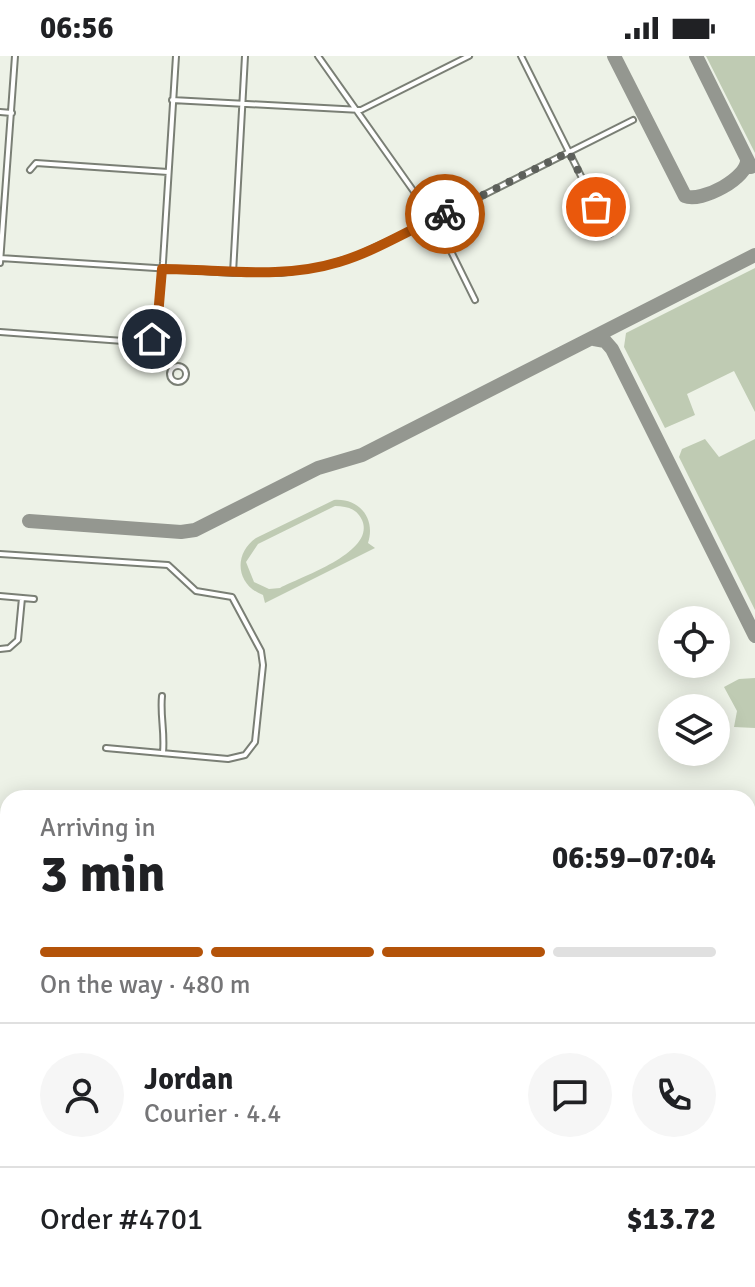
<!DOCTYPE html>
<html lang="en">
<head>
<meta charset="utf-8">
<style>
  body { margin:0; font-family:Signika,sans-serif; background:#f6f6f6; color:#202124; height:100vh; display:flex; flex-direction:column; font-size:30px; white-space:nowrap }
  * { box-sizing:border-box; margin:0 }
  p { font-size:26px; color:#757577 }
  .icon { flex:none; width:44px; height:44px; fill:none; stroke:currentColor; stroke-width:2; stroke-linecap:round; stroke-linejoin:round }
  .map { position:relative; flex:1; overflow:hidden }
  .drawer { position:absolute; left:0px; top:734px; width:756px; height:498px; display:flex; flex-direction:column; background:#fff; border-radius:24px 24px 0 0; box-shadow:0 4px 20px #0003 }
  .drawer>* { flex:none }
  .controls { position:absolute; left:658px; top:550px; display:grid; gap:16px }
  .controls a { display:grid; place-items:center; width:72px; height:72px; border-radius:50%; background:#fff; box-shadow:0 4px 20px #0003; font-size:40px }
  .pin { position:absolute; display:grid; place-items:center; width:68px; height:68px; color:#fff; margin:-34px; border:4px solid #fff; border-radius:50%; box-shadow:0 2px 8px #0007 }
  .courier { position:absolute; display:grid; place-items:center; width:80px; height:80px; margin:-40px; border:6px solid #b45309; border-radius:50%; background:#fff; color:#222; box-shadow:0 2px 10px #0007 }
  .headline em { font-style:normal; font-weight:700 }
  .headline div { display:flex; flex-direction:column-reverse }
  .headline { display:flex; align-items:center; justify-content:space-between; height:136px; padding:0 40px }
  h1 { font-size:52px; font-weight:700; line-height:60px }
  .bar { display:grid; grid-template-columns:repeat(4,1fr); gap:12px 8px; align-content:center; height:96px; padding:0 40px }
  .bar i { height:10px; border-radius:6px; background:#e0e0e0 }
  .bar .on { background:#b45309 }
  .bar p { grid-column:span 4 }
  .line { display:flex; align-items:center; gap:20px; padding:0 40px; border-top:2px solid #e0e0e0 }
  .line div { flex:1 }
  .round { display:grid; place-items:center; flex:none; width:84px; height:84px; border-radius:42px; background:#f6f6f6 }
  .status { display:flex; justify-content:space-between; align-items:center; height:56px; padding:0 40px; background:#fff; direction:ltr }
  .status svg { height:22px; fill:currentColor }
  .map>svg:first-child { display:block }
  .green { fill:#bfcbb3; fill-rule:evenodd }
  .water { fill:#96a488 }
  .lines { fill:none; stroke-linecap:round; stroke-linejoin:round }
  .taxiway { stroke:#949790; stroke-width:14 }
  .street-casing { stroke:#7a7f75; stroke-width:8 }
  .street { stroke:#fff; stroke-width:4 }
  .done { stroke:#5d605b; stroke-width:8; stroke-dasharray:0 14.4 }
  .route { stroke:#b45309; stroke-width:10 }
</style>
</head>
<body>
<div class="status"><b>06:56</b><svg viewBox="0 0 49 12"><path d="M0 12V9h3v3zM5 12V6h3v6zM10 12V3h3v9zM15 12V0h3v12zM26 1h20v11H26zM47 4h2v5h-2z"/></svg></div>
<div class="map">
<svg width="755" height="1231" viewBox="0 0 755 1231">
  <rect width="100%" height="100%" fill="#edf2e7"/>
  <!-- green -->
  <path class="green" d="M706,0H755V97Z
    M755,212V356L734,315L687,338L695,359L665,372L624,291L626,277Z
    M705,383L719,401L755,383V554L679,401L682,393Z
    M334,444C359,442 376,462 368,487L375,492L265,547L263,539C236,529 233,498 256,482ZM335,450C347,450 357,453 362,464C376,496 303,520 280,532L269,533L254,526L246,506L258,488Z
    M755,622V672L734,671L737,655L724,631L739,623Z
    M0,781L8,796V1074L0,1078Z
    M755,879V1038L748,1036V916Z
    M154,1224H349L350,1225L348,1231H162Z
    M509,1224H742L741,1231H509Z"/>
  <!-- water -->
  <path class="water" d="M0,1136L8,1143V1224H85L92,1231H0Z"/>
  <g class="lines">
    <!-- taxiway -->
    <path class="taxiway" d="M614,0L685,140C701,147 749,122 747,103
      M696,0L751,111
      M594,283L605,285L612,293L755,580
      M29,465L181,476L195,474L318,412L362,399L755,199
      M748,849L755,810
      M748,1062L755,1068"/>
    <!-- street casing -->
    <g class="street-casing">
      <path id="street" d="M318,0L439,171L475,244
        M521,0L610,178
        M172,44L361,54L469,0
        M0,56L12,57
        M30,114L36,107L168,116
        M0,202L233,217H281L320,211L354,201L444,159L633,64
        M0,207L15,0
        M233,217L245,0
        M0,276L137,286L152,283
        M152,283L157,272L163,206L176,0
        M152,283L172,312
        M170 318a8 8 0 1 1 16 0a8 8 0 1 1-16 0Z
        M0,498L168,509L196,535L232,541L261,595L263,609L255,686L245,699L228,703L106,692
        M0,540L34,543
        M0,593L9,592L18,584L22,542
        M162,640C160,660 165,675 163,697
        M0,762L8,777
        M0,992L8,997
        M489,1224L516,1227L537,1224
        M689,1224L695,1231
        M355,1231L358,1224"/>
    </g>
    <!-- street -->
    <use href="#street" class="street"/>
  </g>
  <g class="lines">
    <!-- done -->
    <path class="done" d="M445,158L569,96L596,151"/>
    <!-- route -->
    <path class="route" d="M152,283L157,272L162,213C222,213 280,224 339,206C376,195 410,173 445,158"/>
  </g>
</svg>
<div class="controls">
<a><svg class="icon" aria-label="locate" viewBox="0 0 24 24"><circle cx="12" cy="12" r="6"/><path d="M12 2v4M12 18v4M2 12h4M18 12h4"/></svg></a>
<a><svg class="icon" aria-label="layers" viewBox="0 0 24 24"><path d="M12 4l9 5-9 5-9-5zM3 14l9 5 9-5"/></svg></a>
</div>
<div class="pin" style="left:596px;top:151px;background:#ea580c"><svg class="icon" aria-label="bag" viewBox="0 0 24 24"><path d="M5 8h14l-1 12H6zM9 8a3 3 0 0 1 6 0"/></svg></div>
<div class="pin" style="left:152px;top:283px;background:#1f2937"><svg class="icon" aria-label="home" viewBox="0 0 24 24"><path d="M3 11l9-7 9 7M6 9v11h12V9"/></svg></div>
<div class="courier" style="left:445px;top:158px"><svg class="icon" aria-label="bike" viewBox="0 0 24 24"><circle cx="6" cy="16" r="4"/><circle cx="18" cy="16" r="4"/><path d="M6 16l4-8h5l3 8M10 8l3 8H6M13 5h3"/></svg></div>
<section class="drawer">
<div class="headline"><div><h1>3 min</h1><p>Arriving in</p></div><em>06:59–07:04</em></div>
<div class="bar"><i class="on"></i><i class="on"></i><i class="on"></i><i></i><p>On the way · 480 m</p></div>
<div class="line" style="height:144px"><a class="round"><svg class="icon" aria-label="person" viewBox="0 0 24 24"><circle cx="12" cy="8" r="4"/><path d="M4 21q1-7 8-7t8 7"/></svg></a><div><b>Jordan</b><p>Courier · 4.4</p></div><a class="round"><svg class="icon" aria-label="chat" viewBox="0 0 24 24"><path d="M4 5h16v11H9l-5 4z"/></svg></a><a class="round"><svg class="icon" aria-label="phone" viewBox="0 0 24 24"><path d="M5 4h4l2 5-3 2q2 4 5 5l2-3 5 2v4C11 20 4 13 5 4z"/></svg></a></div>
<div class="line" style="height:104px"><div>Order #4701</div><b>$13.72</b></div>
</section>
</div>
</body>
</html>
